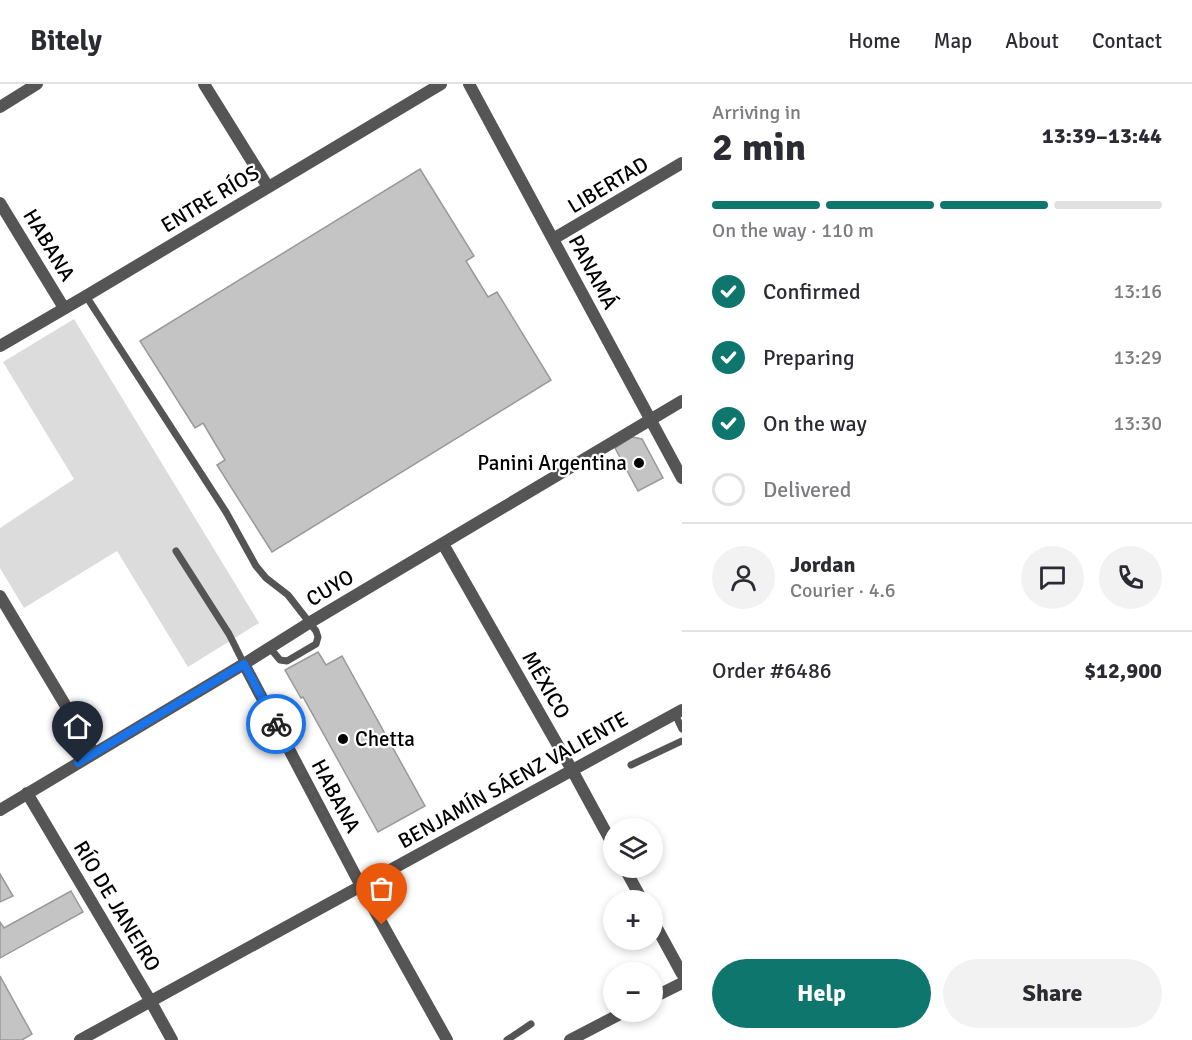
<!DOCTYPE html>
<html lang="en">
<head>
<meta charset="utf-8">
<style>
  body { margin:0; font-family:Signika,sans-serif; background:#f2f2f3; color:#2b2b33; height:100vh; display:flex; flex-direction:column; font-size:22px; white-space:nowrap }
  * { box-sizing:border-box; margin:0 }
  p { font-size:20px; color:#7c7c81 }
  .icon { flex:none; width:33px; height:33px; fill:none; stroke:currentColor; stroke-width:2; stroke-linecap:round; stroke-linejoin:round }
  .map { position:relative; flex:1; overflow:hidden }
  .panel { display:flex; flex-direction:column; background:#fff; width:510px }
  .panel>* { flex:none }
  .controls { position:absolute; left:603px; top:734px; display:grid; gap:12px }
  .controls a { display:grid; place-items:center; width:60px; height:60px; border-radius:50%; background:#fff; box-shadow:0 3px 9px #0003; font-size:30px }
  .pin { position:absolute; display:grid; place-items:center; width:51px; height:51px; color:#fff; margin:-62px -26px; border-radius:50% 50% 50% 0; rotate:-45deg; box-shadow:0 0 6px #0007 }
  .pin .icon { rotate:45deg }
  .courier { position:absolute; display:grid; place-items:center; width:60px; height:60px; margin:-30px; border:4px solid #1a73e8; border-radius:50%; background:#fff; color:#222; box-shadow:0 2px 8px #0007 }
  .summary em { font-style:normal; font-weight:700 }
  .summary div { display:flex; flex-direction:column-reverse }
  .summary { display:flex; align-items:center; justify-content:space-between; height:102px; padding:0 30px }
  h1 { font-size:39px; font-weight:700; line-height:45px }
  .bar { display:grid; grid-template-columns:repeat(4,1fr); gap:9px 6px; align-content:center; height:72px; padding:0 30px }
  .bar i { height:8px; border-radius:4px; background:#e1e1e2 }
  .bar .current { background:#0f766e }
  .bar p { grid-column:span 4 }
  .line { display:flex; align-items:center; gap:15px; padding:0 30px; border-top:2px solid #e1e1e2 }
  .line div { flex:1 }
  .round { display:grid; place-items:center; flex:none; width:63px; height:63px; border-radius:32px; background:#f2f2f3 }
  ol { padding:0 30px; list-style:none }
  li { display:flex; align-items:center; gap:18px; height:66px }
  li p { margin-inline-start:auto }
  li .icon { padding:6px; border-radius:50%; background:#0f766e; color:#fff; stroke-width:4 }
  li:last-child { color:#7c7c81 }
  li i { width:33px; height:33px; border:3px solid #e1e1e2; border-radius:50% }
  .cta { display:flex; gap:12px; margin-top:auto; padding:12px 30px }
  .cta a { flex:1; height:69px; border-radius:36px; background:#0f766e; color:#fff; font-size:24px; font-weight:700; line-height:69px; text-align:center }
  .cta a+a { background:#f2f2f3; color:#2b2b33 }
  header { display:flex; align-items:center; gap:36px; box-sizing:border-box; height:84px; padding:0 30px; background:#fff; border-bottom:2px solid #e1e1e2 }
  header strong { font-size:28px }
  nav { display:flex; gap:33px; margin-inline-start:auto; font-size:21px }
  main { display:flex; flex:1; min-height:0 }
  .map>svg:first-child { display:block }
  .green { fill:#dcdcdc }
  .building { fill:#c4c4c4; stroke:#999; stroke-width:1.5 }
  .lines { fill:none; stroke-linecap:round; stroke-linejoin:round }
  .lane { stroke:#555; stroke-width:7 }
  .street { stroke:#555; stroke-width:12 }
  .done { stroke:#595959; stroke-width:6; stroke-dasharray:0 10.8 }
  .route { stroke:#1a73e8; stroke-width:8 }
  .poi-dot { fill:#000; stroke:#fff; stroke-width:2 }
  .labels { text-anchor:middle; stroke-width:4.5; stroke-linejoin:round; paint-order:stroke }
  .street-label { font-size:21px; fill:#000; stroke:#fff }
  .poi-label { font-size:21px; fill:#000; stroke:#fff; text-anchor:end }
</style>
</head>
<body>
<header>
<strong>Bitely</strong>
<nav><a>Home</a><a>Map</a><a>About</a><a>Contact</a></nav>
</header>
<main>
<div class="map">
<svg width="682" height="956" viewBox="0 0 682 956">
  <rect width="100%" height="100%" fill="#fff"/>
  <!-- green -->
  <path class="green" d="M74,235L259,539L188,583L117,467L24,524L0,484V444L74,395L3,278Z"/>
  <!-- building -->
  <path class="building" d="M420,85L474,172L466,177L488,213L497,208L551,296L272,468L217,381L225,376L203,339L195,344L140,257Z
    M632,353L642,355L663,394L638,407L615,364Z
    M318,568L326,581L342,572L425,722L378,748L303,613L301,614L285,586Z
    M0,790L13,812L0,818Z
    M71,807L83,828L0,874V838L4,844Z
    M0,892L32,950L22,956H0Z"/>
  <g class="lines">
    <!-- lane -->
    <path class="lane" d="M86,212L226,428L256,482L266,494L288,511L316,547L318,553L316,560L287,577L280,576L270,564
      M176,467L229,550L244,580
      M675,630L682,645
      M631,681L682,657
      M507,956L531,940"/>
    <!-- street -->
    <path class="street" d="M204,0L268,103
      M469,0L682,394
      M0,23L37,0
      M0,119L64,224
      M553,155L682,79
      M0,262L86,212L441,0
      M443,460L572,686L614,763
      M0,512L94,669
      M244,580L361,802L447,956
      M27,709L151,918L172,956
      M0,726L244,580L309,539L682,317
      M624,783L642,816
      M652,835L682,890
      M652,914L682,899
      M80,956L682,626
      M570,956L626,927"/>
  </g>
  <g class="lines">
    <!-- done -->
    <path class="done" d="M276,640L382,841"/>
    <!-- route -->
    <path class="route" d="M78,679L244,580L276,640"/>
  </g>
  <!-- markers -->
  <g class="poi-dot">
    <circle cx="639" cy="379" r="6"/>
    <circle cx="343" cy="655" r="6"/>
  </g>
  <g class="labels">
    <!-- street labels -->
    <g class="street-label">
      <text transform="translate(608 101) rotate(-31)" y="7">LIBERTAD</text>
      <text transform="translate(210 115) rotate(-31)" y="7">ENTRE RÍOS</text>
      <text transform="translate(49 161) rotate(59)" y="7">HABANA</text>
      <text transform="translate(593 188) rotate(62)" y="7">PANAMÁ</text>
      <text transform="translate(330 504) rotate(-31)" y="7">CUYO</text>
      <text transform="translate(546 601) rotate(60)" y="7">MÉXICO</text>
      <text transform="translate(513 696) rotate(-29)" y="7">BENJAMÍN SÁENZ VALIENTE</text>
      <text transform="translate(336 712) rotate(62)" y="7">HABANA</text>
      <text transform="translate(117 822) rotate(59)" y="7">RÍO DE JANEIRO</text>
    </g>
    <!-- poi labels -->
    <g class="poi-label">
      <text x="627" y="386">Panini Argentina</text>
      <text x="355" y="662" text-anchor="start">Chetta</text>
    </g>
  </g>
</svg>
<div class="controls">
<a><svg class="icon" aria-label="layers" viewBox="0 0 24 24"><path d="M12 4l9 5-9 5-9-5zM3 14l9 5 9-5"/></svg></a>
<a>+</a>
<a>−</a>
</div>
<div class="pin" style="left:382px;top:841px;background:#ea580c"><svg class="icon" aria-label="bag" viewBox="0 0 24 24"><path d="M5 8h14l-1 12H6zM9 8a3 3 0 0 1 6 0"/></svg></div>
<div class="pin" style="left:78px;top:679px;background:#1f2937"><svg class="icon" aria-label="home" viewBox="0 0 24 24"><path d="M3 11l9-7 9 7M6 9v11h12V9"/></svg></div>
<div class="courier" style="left:276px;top:640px"><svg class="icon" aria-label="bike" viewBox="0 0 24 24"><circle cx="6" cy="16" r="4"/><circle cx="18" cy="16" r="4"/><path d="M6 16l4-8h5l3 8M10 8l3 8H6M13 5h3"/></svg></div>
</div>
<section class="panel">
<div class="summary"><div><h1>2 min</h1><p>Arriving in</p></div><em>13:39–13:44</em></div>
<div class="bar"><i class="current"></i><i class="current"></i><i class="current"></i><i></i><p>On the way · 110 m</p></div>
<ol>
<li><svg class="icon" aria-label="check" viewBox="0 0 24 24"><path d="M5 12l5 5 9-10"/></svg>Confirmed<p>13:16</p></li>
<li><svg class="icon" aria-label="check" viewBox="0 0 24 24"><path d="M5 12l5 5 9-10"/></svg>Preparing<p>13:29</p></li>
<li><svg class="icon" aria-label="check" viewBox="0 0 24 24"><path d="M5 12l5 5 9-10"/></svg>On the way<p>13:30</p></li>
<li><i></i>Delivered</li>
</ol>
<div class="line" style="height:108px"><a class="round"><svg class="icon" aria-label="person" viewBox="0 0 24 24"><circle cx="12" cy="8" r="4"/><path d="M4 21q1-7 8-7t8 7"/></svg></a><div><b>Jordan</b><p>Courier · 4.6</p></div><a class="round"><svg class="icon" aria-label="chat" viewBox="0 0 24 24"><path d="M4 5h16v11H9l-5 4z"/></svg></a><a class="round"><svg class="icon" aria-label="phone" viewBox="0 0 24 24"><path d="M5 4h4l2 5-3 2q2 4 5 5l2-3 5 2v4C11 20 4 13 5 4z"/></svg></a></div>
<div class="line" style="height:78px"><div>Order #6486</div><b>$12,900</b></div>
<div class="cta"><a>Help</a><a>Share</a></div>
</section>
</main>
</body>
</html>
